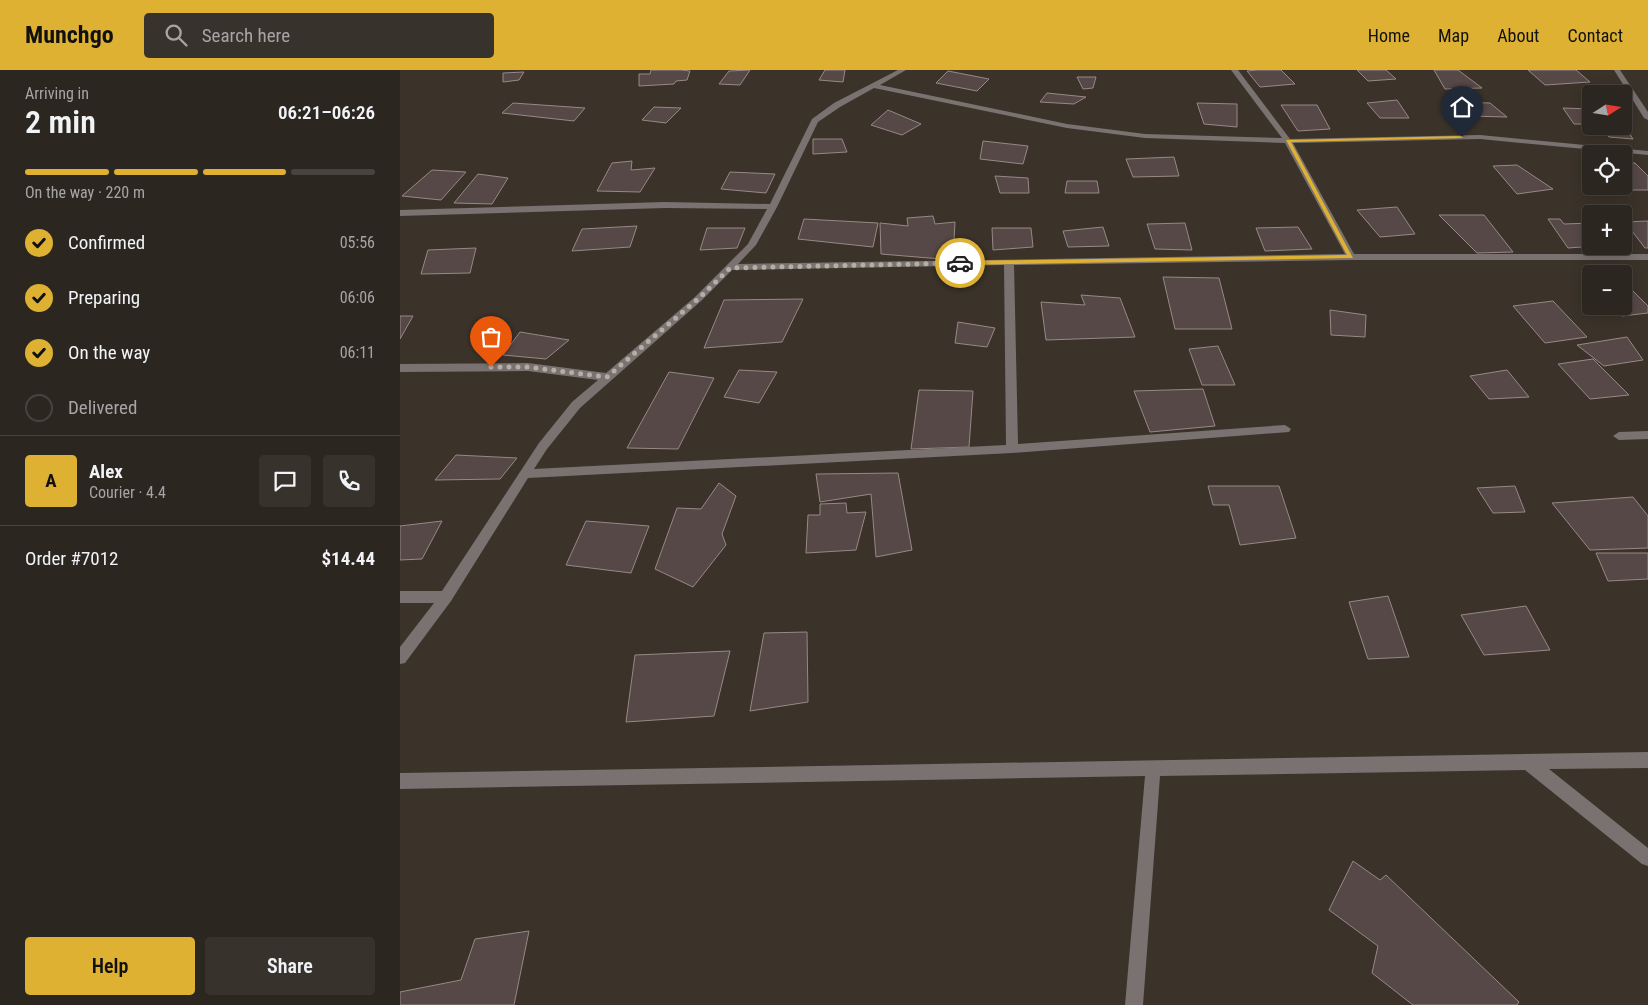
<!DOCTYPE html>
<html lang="en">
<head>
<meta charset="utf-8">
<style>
  body { margin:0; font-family:"Roboto Condensed",sans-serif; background:#38322d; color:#f1f3f6; height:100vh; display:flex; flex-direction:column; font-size:19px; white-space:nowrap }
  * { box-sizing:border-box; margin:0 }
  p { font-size:16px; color:#a6a5a5 }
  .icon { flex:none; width:28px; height:28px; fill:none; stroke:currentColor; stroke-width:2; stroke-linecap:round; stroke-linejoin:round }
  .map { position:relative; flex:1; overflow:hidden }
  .panel { display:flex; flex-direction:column; background:#2c2620; width:400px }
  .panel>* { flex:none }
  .needle { width:32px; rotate:78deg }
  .fabs { position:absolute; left:1182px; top:15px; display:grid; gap:10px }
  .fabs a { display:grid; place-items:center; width:50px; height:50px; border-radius:5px; background:#2c2620; box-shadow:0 2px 12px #0003,0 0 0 1px #48433e; font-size:25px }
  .pin { position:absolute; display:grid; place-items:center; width:42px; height:42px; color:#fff; margin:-51px -21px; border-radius:50% 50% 50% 0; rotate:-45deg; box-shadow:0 0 5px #0007 }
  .pin .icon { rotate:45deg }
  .courier { position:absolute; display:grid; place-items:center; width:50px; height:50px; margin:-25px; border:4px solid #deb133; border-radius:50%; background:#fff; color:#222; box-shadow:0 1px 6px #0007 }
  .summary em { font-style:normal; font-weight:600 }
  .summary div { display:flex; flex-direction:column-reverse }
  .summary { display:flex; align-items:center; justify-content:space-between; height:85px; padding:0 25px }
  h1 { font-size:32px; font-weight:600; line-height:38px }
  .bar { display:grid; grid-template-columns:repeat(4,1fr); gap:8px 5px; align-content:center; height:60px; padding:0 25px }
  .bar i { height:6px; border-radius:4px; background:#48433e }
  .bar .current { background:#deb133 }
  .bar p { grid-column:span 4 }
  .line { display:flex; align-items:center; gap:12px; padding:0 25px; border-top:1px solid #48433e }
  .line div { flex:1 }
  .round { display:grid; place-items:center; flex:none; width:52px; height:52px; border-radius:5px; background:#38322d }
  ol { padding:0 25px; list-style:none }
  li { display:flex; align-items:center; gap:15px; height:55px }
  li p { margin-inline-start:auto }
  li .icon { padding:5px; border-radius:50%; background:#deb133; color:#111; stroke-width:4 }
  li:last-child { color:#a6a5a5 }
  li i { width:28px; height:28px; border:2px solid #48433e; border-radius:50% }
  .primary-button { display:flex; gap:10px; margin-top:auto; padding:10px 25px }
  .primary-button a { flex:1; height:58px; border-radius:5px; background:#deb133; color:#111; font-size:20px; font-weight:600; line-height:58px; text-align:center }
  .primary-button a+a { background:#38322d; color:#f1f3f6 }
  header { display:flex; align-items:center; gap:30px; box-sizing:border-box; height:70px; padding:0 25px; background:#deb133; color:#111 }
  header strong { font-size:24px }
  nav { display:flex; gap:28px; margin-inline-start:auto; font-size:18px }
  .search { width:350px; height:45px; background:#38322d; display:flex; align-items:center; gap:12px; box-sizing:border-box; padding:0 18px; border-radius:5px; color:#a6a5a5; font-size:19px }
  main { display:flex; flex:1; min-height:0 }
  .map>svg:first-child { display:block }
  .building { fill:#564846; stroke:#988886 }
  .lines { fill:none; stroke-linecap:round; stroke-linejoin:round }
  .street { fill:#797270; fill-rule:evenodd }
  .route { fill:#deb133 }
  .done { stroke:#b5aea7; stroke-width:5; stroke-dasharray:0 9 }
</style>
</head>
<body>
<header>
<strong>Munchgo</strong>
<div class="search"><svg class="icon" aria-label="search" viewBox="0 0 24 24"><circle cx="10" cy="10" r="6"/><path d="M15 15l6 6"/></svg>Search here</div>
<nav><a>Home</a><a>Map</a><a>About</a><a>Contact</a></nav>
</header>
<main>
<section class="panel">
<div class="summary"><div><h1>2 min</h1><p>Arriving in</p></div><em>06:21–06:26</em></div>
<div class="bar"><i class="current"></i><i class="current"></i><i class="current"></i><i></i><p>On the way · 220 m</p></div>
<ol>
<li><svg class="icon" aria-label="check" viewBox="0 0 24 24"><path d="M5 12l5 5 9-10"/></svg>Confirmed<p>05:56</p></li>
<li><svg class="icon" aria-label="check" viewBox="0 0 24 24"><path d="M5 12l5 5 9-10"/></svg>Preparing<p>06:06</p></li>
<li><svg class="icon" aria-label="check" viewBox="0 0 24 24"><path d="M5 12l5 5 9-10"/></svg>On the way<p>06:11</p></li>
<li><i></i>Delivered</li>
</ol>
<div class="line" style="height:90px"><b class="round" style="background:#deb133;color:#111">A</b><div><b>Alex</b><p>Courier · 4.4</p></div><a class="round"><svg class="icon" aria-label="chat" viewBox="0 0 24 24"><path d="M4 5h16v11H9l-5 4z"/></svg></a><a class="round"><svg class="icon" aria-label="phone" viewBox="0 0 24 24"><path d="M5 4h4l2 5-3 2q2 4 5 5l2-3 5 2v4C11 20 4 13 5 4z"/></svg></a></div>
<div class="line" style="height:65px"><div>Order #7012</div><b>$14.44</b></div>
<div class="primary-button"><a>Help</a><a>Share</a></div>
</section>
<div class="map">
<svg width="1248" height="935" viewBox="0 0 1248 935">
  <rect width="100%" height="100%" fill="#3b332a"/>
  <!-- building -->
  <path class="building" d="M251,0H281L290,1L287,10L276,11L274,14L239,16V4H250Z
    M350,0L340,15L319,14L329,1Z
    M425,0H445L443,12L419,10Z
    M857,0H881L895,14L860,17L847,1Z
    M957,0H986L996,9L968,11Z
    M1034,0H1058L1082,18L1045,19Z
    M1128,0H1176L1190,12L1145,15Z
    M548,1L589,9L577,21L536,13Z
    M124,2L119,10L103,12V3Z
    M677,7H696L693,18L683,19Z
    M647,23L686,27L674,34L640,32Z
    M997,30L1009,48H980L967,33Z
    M1055,32L1090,33L1107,47L1067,46Z
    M113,33L185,38L174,51L102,43Z
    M797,33L837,34V57L804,54Z
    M881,35H917L930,59L898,61Z
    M254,37L281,38L266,53L242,50Z
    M1163,38L1191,39V54H1174Z
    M488,40L521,54L502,65L471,55Z
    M1224,55L1233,69L1209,67L1201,56H1224Z
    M413,69H442L447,82L413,84Z
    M583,71L628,76L623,94L580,89Z
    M774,87L779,106L733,107L726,89Z
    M232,91L231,100L255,98L240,122L197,121L212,93Z
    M1224,93H1235L1248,106V120H1213L1209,116H1224Z
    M1117,95L1153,119L1117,124L1093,96Z
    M32,100L66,102L41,130L2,126Z
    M330,102L375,104L366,123L321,119Z
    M78,104L108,108L92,134L54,133Z
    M595,106L628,108L629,123H600Z
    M667,111H697L699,123H665Z
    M997,137L1015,164L980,167L957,140Z
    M1039,145H1084L1113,182L1077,183Z
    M533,146L535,154L555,152L553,190L481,184L480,153L508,156L507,148Z
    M404,149L478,153L473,177L398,169Z
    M1148,149H1160L1164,154L1191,153V176H1196L1168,178Z
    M1248,151V178H1245L1225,152Z
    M785,153L792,180L755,179L747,154Z
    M237,156L230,177L172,181L182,159Z
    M703,157L709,176L668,177L663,161Z
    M898,157L912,179L865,181L856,158Z
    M307,158H345L337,178L300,180Z
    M592,158H631L633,177L593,180Z
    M76,178L70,203L21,204L28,180Z
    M763,207L819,208L832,259H775Z
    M1224,212L1248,236V243L1222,246L1215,236H1224Z
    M681,225L720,228L735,267L646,270L641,232L685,235Z
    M403,229L382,272L304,278L324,230Z
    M1153,231L1187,267L1145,273L1113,236Z
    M930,240L966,245L965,267L931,265Z
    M0,246H13L0,269Z
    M558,252L595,258L587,277L555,273Z
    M120,262L169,270L146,289L103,285Z
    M1227,267L1243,290L1204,296L1177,275Z
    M818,276L835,315H802L789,279Z
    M1193,289L1229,325L1190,329L1158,294Z
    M339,300L377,302L359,333L324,327Z
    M1107,300L1129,327L1089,329L1070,306Z
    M269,302L314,308L278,379L227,378Z
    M803,319L815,356L750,362L734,321Z
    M519,320L573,321L569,377L511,379Z
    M56,385L117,388L100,409L35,410Z
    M498,403L512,480L476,487L471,424L420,432L416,404Z
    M319,413L336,426L322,464L326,475L293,517L255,499L277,438L301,439Z
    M808,416H879L896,468L840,475L829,435H813Z
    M1115,416L1125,442L1093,443L1077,418Z
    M1233,427L1248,446V478L1190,480L1152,433Z
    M446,433L447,443L466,442L456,480L406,483L408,445H420V434Z
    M42,451L22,489L0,490V456Z
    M186,451L249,456L231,503L166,495Z
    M1196,483H1248V509L1208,511Z
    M988,526L1009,587L968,589L949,532Z
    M1126,536L1150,580L1084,585L1061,545Z
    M407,562L408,632L350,641L364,563Z
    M330,581L314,646L226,652L235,585Z
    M953,791L980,810L986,805L1119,932L1117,935H1013L972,903L978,876L929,840Z
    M129,861L114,935H0V922L61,910L75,869Z"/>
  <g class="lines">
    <!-- street -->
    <path class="street" d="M498,0H506L480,15L667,54L745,64L882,68L831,0H838L890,69L1080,65L1248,81V85L1080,69L893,73L954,184H1248V190H951L614,195L618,374L885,355L891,359L889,362L612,383L128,408L51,531L5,593L0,594V577L34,533H0V521H42L139,373L172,332L198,310L128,301L0,302V294L128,293L206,303L295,227L348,174L367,139L265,138L0,146V140L265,132L370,134L412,49L434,33ZM474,18L667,58L745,68L885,73L945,184L338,194L356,175L377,137L418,52L440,37ZM604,195L606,375L134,399L147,379L180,338L301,231L332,200Z
      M1214,0H1220L1248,42V50L1244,48Z
      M1248,361V369L1219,370L1213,366L1219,362Z
      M1248,682V698L1149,699L1248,778V796L1242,794L1125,700L760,706L743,935H725L745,706L0,719V703Z"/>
  </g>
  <!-- route -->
  <path class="route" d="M1062,66L1063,68L891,72L953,188L560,195L557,193L560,191L947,185L886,70Z"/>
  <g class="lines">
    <!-- done -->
    <path class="done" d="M91,297H128L207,307L298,229L330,198L560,193"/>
  </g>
</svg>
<div class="fabs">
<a><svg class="needle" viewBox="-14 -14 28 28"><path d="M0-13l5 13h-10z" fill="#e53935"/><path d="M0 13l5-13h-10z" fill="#a6a5a5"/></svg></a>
<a><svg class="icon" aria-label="locate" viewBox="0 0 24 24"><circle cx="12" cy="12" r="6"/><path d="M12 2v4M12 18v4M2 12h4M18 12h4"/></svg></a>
<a>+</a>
<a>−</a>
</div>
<div class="pin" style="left:91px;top:297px;background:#ea580c"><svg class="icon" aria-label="bag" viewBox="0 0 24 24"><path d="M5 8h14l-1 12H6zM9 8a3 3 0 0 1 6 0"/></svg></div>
<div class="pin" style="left:1062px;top:67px;background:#1f2937"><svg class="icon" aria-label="home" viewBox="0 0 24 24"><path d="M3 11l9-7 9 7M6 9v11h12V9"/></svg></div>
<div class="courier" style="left:560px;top:193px"><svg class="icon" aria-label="car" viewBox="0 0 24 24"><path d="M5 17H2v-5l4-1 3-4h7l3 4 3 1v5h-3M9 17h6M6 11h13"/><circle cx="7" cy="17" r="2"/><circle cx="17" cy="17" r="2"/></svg></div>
</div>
</main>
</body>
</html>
